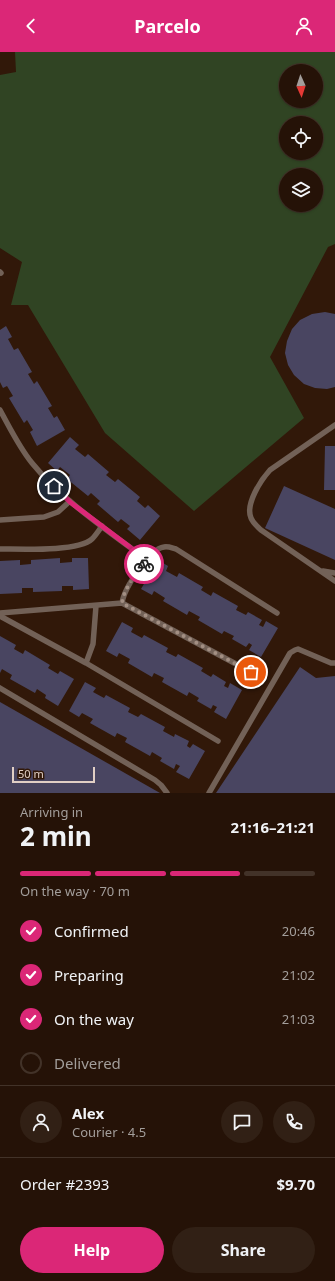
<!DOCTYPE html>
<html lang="en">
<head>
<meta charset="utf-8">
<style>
  body { margin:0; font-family:"Noto Sans",sans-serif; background:#312015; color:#f1f3f6; height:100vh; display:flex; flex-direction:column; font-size:15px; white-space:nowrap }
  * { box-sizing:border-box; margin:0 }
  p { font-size:13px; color:#a39e9b }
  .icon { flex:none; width:22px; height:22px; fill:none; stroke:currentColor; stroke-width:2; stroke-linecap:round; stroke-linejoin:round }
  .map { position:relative; height:741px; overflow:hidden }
  .side { display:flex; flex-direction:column; background:#251207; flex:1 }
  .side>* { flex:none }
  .needle { width:26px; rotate:177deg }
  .fabs { position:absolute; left:279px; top:12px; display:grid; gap:8px }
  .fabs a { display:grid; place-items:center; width:44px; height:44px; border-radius:50%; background:#251207; box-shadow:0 1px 3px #0004,0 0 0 1px #423228; font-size:20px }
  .scale { position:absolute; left:12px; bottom:10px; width:83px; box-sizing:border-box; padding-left:4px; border:2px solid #e1cfc5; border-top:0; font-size:11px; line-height:14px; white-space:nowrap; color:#e1cfc5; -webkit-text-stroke:3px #311809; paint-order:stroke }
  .pin { position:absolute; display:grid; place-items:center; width:34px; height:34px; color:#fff; margin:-17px; border:2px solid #fff; border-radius:50%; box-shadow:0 1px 4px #0007 }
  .courier { position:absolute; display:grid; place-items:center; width:40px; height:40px; margin:-20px; border:3px solid #db2777; border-radius:50%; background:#fff; color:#222; box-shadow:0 1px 5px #0007 }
  .summary em { font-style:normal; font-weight:700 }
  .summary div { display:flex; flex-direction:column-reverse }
  .summary { display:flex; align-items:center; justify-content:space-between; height:68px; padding:0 20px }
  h1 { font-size:26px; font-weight:700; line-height:30px }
  .bar { display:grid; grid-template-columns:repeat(4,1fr); gap:6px 4px; align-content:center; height:48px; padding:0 20px }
  .bar i { height:5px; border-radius:3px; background:#423228 }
  .bar .selected { background:#db2777 }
  .bar p { grid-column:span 4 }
  .line { display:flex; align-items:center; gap:10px; padding:0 20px; border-top:1px solid #423228 }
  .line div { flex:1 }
  .round { display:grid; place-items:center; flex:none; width:42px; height:42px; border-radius:21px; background:#312015 }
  ol { padding:0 20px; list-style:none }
  li { display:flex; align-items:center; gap:12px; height:44px }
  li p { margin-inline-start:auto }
  li .icon { padding:4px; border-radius:50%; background:#db2777; color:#fff; stroke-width:4 }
  li:last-child { color:#a39e9b }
  li i { width:22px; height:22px; border:2px solid #423228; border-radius:50% }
  .button { display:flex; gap:8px; margin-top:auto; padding:8px 20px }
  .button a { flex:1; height:46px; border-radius:24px; background:#db2777; color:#fff; font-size:16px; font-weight:700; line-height:46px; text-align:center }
  .button a+a { background:#312015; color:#f1f3f6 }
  header { display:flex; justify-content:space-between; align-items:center; height:52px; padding:0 20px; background:#db2777; color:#fff; font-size:18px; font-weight:700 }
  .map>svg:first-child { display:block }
  .green { fill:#304423; fill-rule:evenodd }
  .building { fill:#494561 }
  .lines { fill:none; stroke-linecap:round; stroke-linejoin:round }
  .service { stroke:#726157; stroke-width:5.5 }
  .done { stroke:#a38f83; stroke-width:4; stroke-dasharray:0 7.2 }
  .route { stroke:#db2777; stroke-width:5 }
</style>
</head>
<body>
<header><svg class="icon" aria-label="back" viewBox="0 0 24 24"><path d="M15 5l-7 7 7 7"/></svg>Parcelo<svg class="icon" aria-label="person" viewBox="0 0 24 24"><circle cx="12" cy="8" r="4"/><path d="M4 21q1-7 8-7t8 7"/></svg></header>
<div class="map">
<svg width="335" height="741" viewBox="0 0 335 741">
  <rect width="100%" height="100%" fill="#311809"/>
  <!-- green -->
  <path class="green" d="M15,0H335V192L328,195L270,305L304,366L194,459L105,381L28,253H11L22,210L0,196V23L16,20ZM286,19H316V49H286ZM286,71H316V101H286ZM286,123H316V153H286Z"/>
  <!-- building -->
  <path class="building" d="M325,260L335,262V335L327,337L315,336L304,332L294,323L288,313L285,301L287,289L292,277L300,268L312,262Z
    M6,274L12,285L8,287L14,298L18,296L32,320L28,322L34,332L37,329L52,354L48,356L54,366L57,364L65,378L37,394L30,380L33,378L27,368L24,371L9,346L13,344L7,334L3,336L0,330V278Z
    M70,385L79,393L75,397L85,405L88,402L109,420L106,423L115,430L118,427L140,445L137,449L145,456L148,453L160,464L140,488L127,477L130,474L121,467L118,470L97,452L100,449L91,441L88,444L67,427L70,423L60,415L57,419L48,411Z
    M325,394H335V438H324Z
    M284,434L335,457V508L265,476Z
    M60,506V511L72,510V506H88L89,537L73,538V534H62V539L33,540V536H22V541L0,542V509L20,508V513L31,512V508Z
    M158,508L168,514L166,519L177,525L179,521L203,535L201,538L211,544L213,540L238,554L236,558L246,563L248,560L262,568L259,573L263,575L266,569L278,576L261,605L249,598L252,593L249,591L246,595L232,587L234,584L224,579L222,582L198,568L200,565L189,559L187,563L163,549L165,546L154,539L152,543L141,537Z
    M122,570L133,576L131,580L142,586L144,583L168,596L166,600L176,605L178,602L203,616L201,619L211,625L213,622L226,630L224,634L228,636L230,631L242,638L226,667L214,660L217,655L213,653L211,657L197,649L199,646L189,640L187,644L162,630L164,626L154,621L152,625L128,611L130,607L119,601L117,605L106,599Z
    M0,584L16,593L14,597L23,602L25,598L50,613L48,616L58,622L60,619L74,627L58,654L45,646L46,643L37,637L35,641L10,627L12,623L2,617L0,621Z
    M300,615L316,626L335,624V741H216Z
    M85,630L96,636L93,640L104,646L106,643L130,656L128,660L138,665L141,662L165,675L163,679L174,685L175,682L189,689L187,694L190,696L193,692L205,699L189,727L176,720L180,714L176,712L174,717L160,709L162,706L152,700L150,704L125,690L127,686L117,681L115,685L90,671L93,667L82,661L79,665L69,659Z
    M0,650L160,741H0Z"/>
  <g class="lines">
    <!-- service -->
    <path class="service" d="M0,220L1,221
      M0,358C10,376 19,395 32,411C63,449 107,478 147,508
      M335,373L270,418C261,428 245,452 251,466C253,471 257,474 261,478L335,529
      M0,468L44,465L58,460L70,449
      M0,497C20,497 78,500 92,487C96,483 99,478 102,474
      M323,519L335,521
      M122,551C124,537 149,497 164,495C168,494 172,496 176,497L277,561
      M0,561L122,551L251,620
      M0,564L86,611L218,689
      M86,611L93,592L96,554
      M0,636L155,728L161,733L167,741
      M209,741L290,601L295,598L298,597L331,611H335"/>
  </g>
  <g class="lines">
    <!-- done -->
    <path class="done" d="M144,512C135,524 124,536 122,551L251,620"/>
    <!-- route -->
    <path class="route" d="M54,434L70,450L147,508L144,512"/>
  </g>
</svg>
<div class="fabs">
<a><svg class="needle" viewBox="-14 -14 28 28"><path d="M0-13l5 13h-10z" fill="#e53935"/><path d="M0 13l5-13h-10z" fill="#a39e9b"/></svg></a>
<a><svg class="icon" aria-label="locate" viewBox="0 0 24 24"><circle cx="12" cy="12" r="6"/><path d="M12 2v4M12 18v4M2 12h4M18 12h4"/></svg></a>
<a><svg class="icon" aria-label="layers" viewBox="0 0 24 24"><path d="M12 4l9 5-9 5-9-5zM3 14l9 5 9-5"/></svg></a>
</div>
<div class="scale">50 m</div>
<div class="pin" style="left:251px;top:620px;background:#ea580c"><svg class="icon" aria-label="bag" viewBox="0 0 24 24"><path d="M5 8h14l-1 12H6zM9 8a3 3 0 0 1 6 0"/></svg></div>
<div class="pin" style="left:54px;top:434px;background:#1f2937"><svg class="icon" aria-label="home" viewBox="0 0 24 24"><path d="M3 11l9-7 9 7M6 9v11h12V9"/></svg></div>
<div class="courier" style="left:144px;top:512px"><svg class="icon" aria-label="bike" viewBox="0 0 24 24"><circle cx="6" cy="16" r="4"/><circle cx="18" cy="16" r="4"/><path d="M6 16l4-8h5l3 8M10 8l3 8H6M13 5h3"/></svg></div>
</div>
<section class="side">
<div class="summary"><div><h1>2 min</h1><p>Arriving in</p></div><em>21:16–21:21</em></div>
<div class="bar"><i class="selected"></i><i class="selected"></i><i class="selected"></i><i></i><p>On the way · 70 m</p></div>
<ol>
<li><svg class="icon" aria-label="check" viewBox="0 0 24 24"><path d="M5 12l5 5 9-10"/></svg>Confirmed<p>20:46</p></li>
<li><svg class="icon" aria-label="check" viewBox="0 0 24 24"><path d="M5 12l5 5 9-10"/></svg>Preparing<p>21:02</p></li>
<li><svg class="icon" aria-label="check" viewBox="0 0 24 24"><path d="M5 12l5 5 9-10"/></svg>On the way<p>21:03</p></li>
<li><i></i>Delivered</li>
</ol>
<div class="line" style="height:72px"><a class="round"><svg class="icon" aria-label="person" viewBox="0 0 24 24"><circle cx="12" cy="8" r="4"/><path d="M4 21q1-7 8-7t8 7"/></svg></a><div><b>Alex</b><p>Courier · 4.5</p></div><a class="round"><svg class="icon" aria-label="chat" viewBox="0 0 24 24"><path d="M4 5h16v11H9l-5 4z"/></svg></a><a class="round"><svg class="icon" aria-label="phone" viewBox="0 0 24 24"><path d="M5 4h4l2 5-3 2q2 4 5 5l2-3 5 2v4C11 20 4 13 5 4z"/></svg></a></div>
<div class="line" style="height:52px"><div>Order #2393</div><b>$9.70</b></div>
<div class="button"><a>Help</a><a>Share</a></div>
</section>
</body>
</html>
